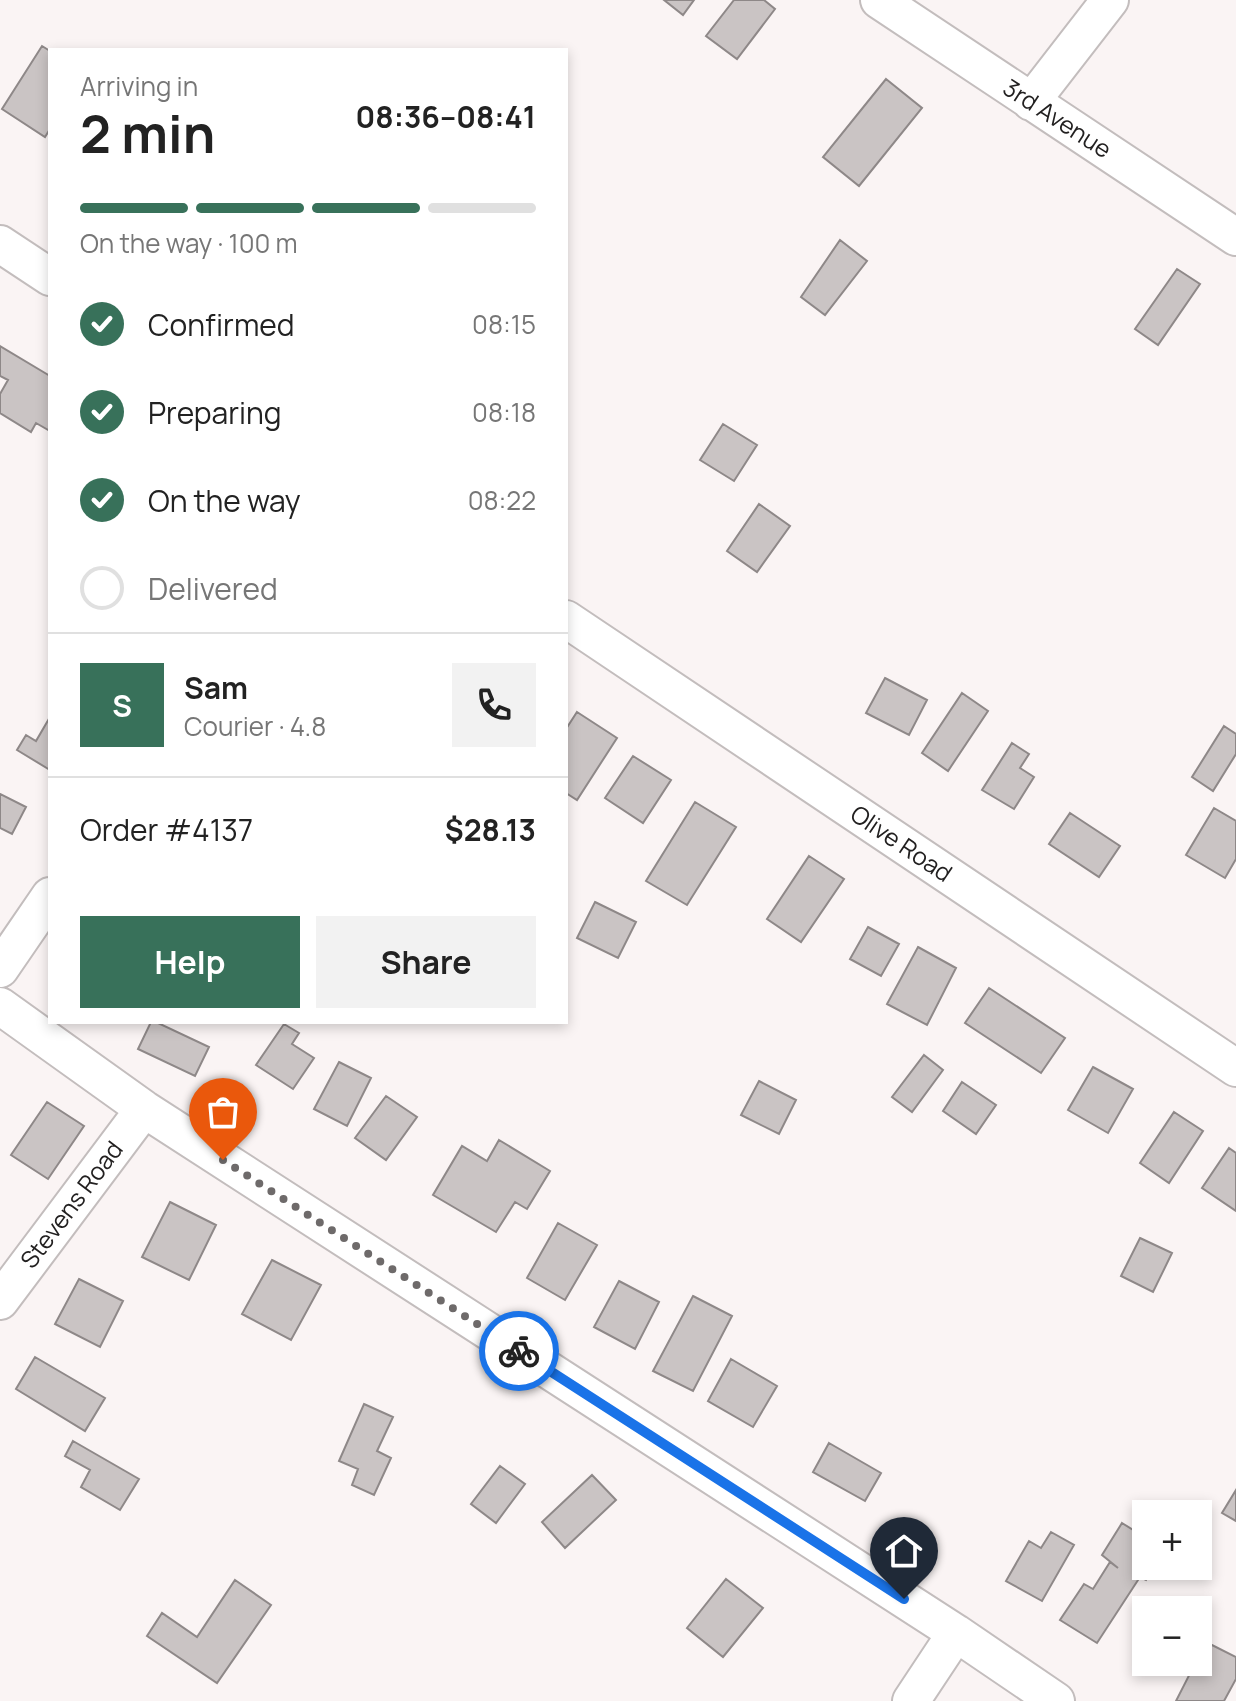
<!DOCTYPE html>
<html lang="en">
<head>
<meta charset="utf-8">
<style>
  body { margin:0; font-family:Manrope,sans-serif; background:#f2f2f2; color:#222; height:100vh; display:flex; flex-direction:column; font-size:30px; white-space:nowrap }
  * { box-sizing:border-box; margin:0 }
  p { font-size:26px; color:#767676 }
  .icon { flex:none; width:44px; height:44px; fill:none; stroke:currentColor; stroke-width:2; stroke-linecap:round; stroke-linejoin:round }
  .map { position:relative; flex:1; overflow:hidden }
  .drawer { position:absolute; left:48px; top:48px; width:520px; height:976px; display:flex; flex-direction:column; background:#fff; border-radius:0px; box-shadow:0 4px 12px #0003 }
  .drawer>* { flex:none }
  .tools { position:absolute; left:1132px; top:1500px; display:grid; gap:16px }
  .tools a { display:grid; place-items:center; width:80px; height:80px; border-radius:0px; background:#fff; box-shadow:0 4px 12px #0003; font-size:40px }
  .pin { position:absolute; display:grid; place-items:center; width:68px; height:68px; color:#fff; margin:-82px -34px; border-radius:50% 50% 50% 0; rotate:-45deg; box-shadow:0 0 8px #0007 }
  .pin .icon { rotate:45deg }
  .courier { position:absolute; display:grid; place-items:center; width:80px; height:80px; margin:-40px; border:6px solid #1a73e8; border-radius:50%; background:#fff; color:#222; box-shadow:0 2px 10px #0007 }
  .head em { font-style:normal; font-weight:700 }
  .head div { display:flex; flex-direction:column-reverse }
  .head { display:flex; align-items:center; justify-content:space-between; height:136px; padding:0 32px }
  h1 { font-size:52px; font-weight:700; line-height:60px }
  .bar { display:grid; grid-template-columns:repeat(4,1fr); gap:12px 8px; align-content:center; height:96px; padding:0 32px }
  .bar i { height:10px; border-radius:6px; background:#e0e0e0 }
  .bar .selected { background:#38715a }
  .bar p { grid-column:span 4 }
  .line { display:flex; align-items:center; gap:20px; padding:0 32px; border-top:2px solid #e0e0e0 }
  .line div { flex:1 }
  .round { display:grid; place-items:center; flex:none; width:84px; height:84px; border-radius:0px; background:#f2f2f2 }
  ol { padding:0 32px; list-style:none }
  li { display:flex; align-items:center; gap:24px; height:88px }
  li p { margin-inline-start:auto }
  li .icon { padding:8px; border-radius:50%; background:#38715a; color:#fff; stroke-width:4 }
  li:last-child { color:#767676 }
  li i { width:44px; height:44px; border:4px solid #e0e0e0; border-radius:50% }
  .primary-button { display:flex; gap:16px; margin-top:auto; padding:16px 32px }
  .primary-button a { flex:1; height:92px; border-radius:0px; background:#38715a; color:#fff; font-size:32px; font-weight:700; line-height:92px; text-align:center }
  .primary-button a+a { background:#f2f2f2; color:#222 }
  .map>svg:first-child { display:block }
  .building { fill:#cac4c4; stroke:#8e8888; stroke-width:2 }
  .lines { fill:none; stroke-linecap:round; stroke-linejoin:round }
  .minor-casing { stroke:#c3bdbd; stroke-width:40 }
  .minor { stroke:#fff; stroke-width:36 }
  .done { stroke:#6e6a6a; stroke-width:8; stroke-dasharray:0 14.4 }
  .route { stroke:#1a73e8; stroke-width:10 }
  .labels { text-anchor:middle; stroke-width:8; stroke-linejoin:round; paint-order:stroke }
  .street-label { font-size:24px; fill:#222020; stroke:#fff }
</style>
</head>
<body>
<div class="map">
<svg width="1236" height="1701" viewBox="0 0 1236 1701">
  <rect width="100%" height="100%" fill="#faf4f4"/>
  <!-- building -->
  <path class="building" d="M664,0H694L683,15Z
    M734,0H764L775,9L737,59L706,36Z
    M42,46L50,51V129L45,137L2,109Z
    M886,79L922,108L859,186L823,157Z
    M840,240L867,261L825,315L801,297Z
    M1177,269L1200,284L1158,345L1135,329Z
    M0,346L50,376V431L36,423L31,432L0,413V394L8,380L0,376Z
    M723,424L757,445L734,481L700,460Z
    M759,504L790,526L757,572L727,551Z
    M885,678L927,700L909,735L866,713Z
    M962,693L988,711L948,771L922,753Z
    M577,712L617,738L577,800L566,793V729Z
    M50,717V770L17,750L26,735L36,741Z
    M1224,726L1236,734V754L1213,791L1192,777Z
    M1012,743L1029,754L1020,768L1034,777L1014,809L982,790Z
    M633,756L671,780L643,823L605,798Z
    M0,794L26,807L12,834L0,828Z
    M695,802L736,827L687,905L646,881Z
    M1214,808L1236,821V859L1225,878L1186,855Z
    M1070,813L1120,846L1099,877L1049,844Z
    M809,856L844,879L801,942L767,919Z
    M595,902L636,922L618,958L577,938Z
    M868,927L899,944L881,976L850,959Z
    M918,947L956,968L927,1025L887,1004Z
    M989,988L1065,1038L1041,1073L965,1023Z
    M151,1022H156L209,1047L195,1076L138,1049Z
    M284,1024L299,1033L292,1044L314,1058L293,1089L256,1065Z
    M924,1055L943,1070L912,1112L892,1097Z
    M339,1062L371,1078L347,1126L314,1109Z
    M1093,1067L1133,1089L1108,1133L1068,1110Z
    M759,1081L796,1100L779,1134L741,1115Z
    M962,1082L996,1105L976,1134L943,1111Z
    M386,1096L417,1117L386,1160L355,1138Z
    M47,1102L84,1126L48,1179L11,1155Z
    M1174,1112L1203,1131L1169,1183L1140,1163Z
    M499,1140L550,1171L527,1209L515,1202L496,1232L433,1195L462,1146L487,1161Z
    M1229,1148L1236,1153V1211L1202,1188Z
    M170,1202L216,1225L189,1280L142,1257Z
    M558,1223L597,1245L565,1300L527,1278Z
    M1140,1238L1172,1253L1153,1292L1121,1276Z
    M272,1260L321,1285L291,1340L242,1314Z
    M79,1279L123,1301L100,1347L55,1324Z
    M619,1281L659,1302L635,1349L594,1327Z
    M693,1296L732,1316L693,1391L653,1371Z
    M35,1357L105,1398L85,1431L16,1389Z
    M731,1359L777,1386L753,1427L708,1401Z
    M364,1404L393,1417L377,1451L391,1458L374,1495L352,1485L358,1469L339,1461Z
    M73,1441L139,1479L120,1510L81,1487L90,1470L65,1456Z
    M829,1443L881,1473L865,1501L813,1472Z
    M500,1466L525,1484L496,1523L471,1504Z
    M592,1475L616,1500L565,1548L542,1522Z
    M1236,1490V1521L1222,1513Z
    M1122,1523L1146,1538V1566H1155L1146,1580L1140,1577L1097,1643L1060,1620L1084,1584L1093,1589L1110,1562L1118,1568L1102,1555Z
    M1051,1532L1074,1545L1042,1601L1006,1581L1029,1541L1041,1548Z
    M726,1579L763,1608L723,1657L687,1628Z
    M235,1580L271,1605L217,1683L147,1636L162,1613L197,1637Z
    M1206,1642L1236,1657V1679L1224,1701H1176Z"/>
  <g class="lines">
    <!-- minor casing -->
    <g class="minor-casing">
      <path id="minor" d="M879,0L1236,237
        M1031,102L1110,0
        M0,244L50,277
        M566,619L1236,1068
        M0,969L50,896
        M0,1006L144,1109L956,1633L1056,1701
        M0,1301L144,1109
        M911,1701L956,1633"/>
    </g>
    <!-- minor -->
    <use href="#minor" class="minor"/>
  </g>
  <g class="lines">
    <!-- done -->
    <path class="done" d="M223,1160L519,1351"/>
    <!-- route -->
    <path class="route" d="M519,1351L904,1599"/>
  </g>
  <g class="labels">
    <!-- street labels -->
    <g class="street-label">
      <text transform="translate(1057 119) rotate(33)" y="8">3rd Avenue</text>
      <text transform="translate(901 844) rotate(34)" y="8">Olive Road</text>
      <text transform="translate(72 1205) rotate(-53)" y="8">Stevens Road</text>
    </g>
  </g>
</svg>
<div class="tools">
<a>+</a>
<a>−</a>
</div>
<div class="pin" style="left:223px;top:1160px;background:#ea580c"><svg class="icon" aria-label="bag" viewBox="0 0 24 24"><path d="M5 8h14l-1 12H6zM9 8a3 3 0 0 1 6 0"/></svg></div>
<div class="pin" style="left:904px;top:1599px;background:#1f2937"><svg class="icon" aria-label="home" viewBox="0 0 24 24"><path d="M3 11l9-7 9 7M6 9v11h12V9"/></svg></div>
<div class="courier" style="left:519px;top:1351px"><svg class="icon" aria-label="bike" viewBox="0 0 24 24"><circle cx="6" cy="16" r="4"/><circle cx="18" cy="16" r="4"/><path d="M6 16l4-8h5l3 8M10 8l3 8H6M13 5h3"/></svg></div>
<section class="drawer">
<div class="head"><div><h1>2 min</h1><p>Arriving in</p></div><em>08:36–08:41</em></div>
<div class="bar"><i class="selected"></i><i class="selected"></i><i class="selected"></i><i></i><p>On the way · 100 m</p></div>
<ol>
<li><svg class="icon" aria-label="check" viewBox="0 0 24 24"><path d="M5 12l5 5 9-10"/></svg>Confirmed<p>08:15</p></li>
<li><svg class="icon" aria-label="check" viewBox="0 0 24 24"><path d="M5 12l5 5 9-10"/></svg>Preparing<p>08:18</p></li>
<li><svg class="icon" aria-label="check" viewBox="0 0 24 24"><path d="M5 12l5 5 9-10"/></svg>On the way<p>08:22</p></li>
<li><i></i>Delivered</li>
</ol>
<div class="line" style="height:144px"><b class="round" style="background:#38715a;color:#fff">S</b><div><b>Sam</b><p>Courier · 4.8</p></div><a class="round"><svg class="icon" aria-label="phone" viewBox="0 0 24 24"><path d="M5 4h4l2 5-3 2q2 4 5 5l2-3 5 2v4C11 20 4 13 5 4z"/></svg></a></div>
<div class="line" style="height:104px"><div>Order #4137</div><b>$28.13</b></div>
<div class="primary-button"><a>Help</a><a>Share</a></div>
</section>
</div>
</body>
</html>
